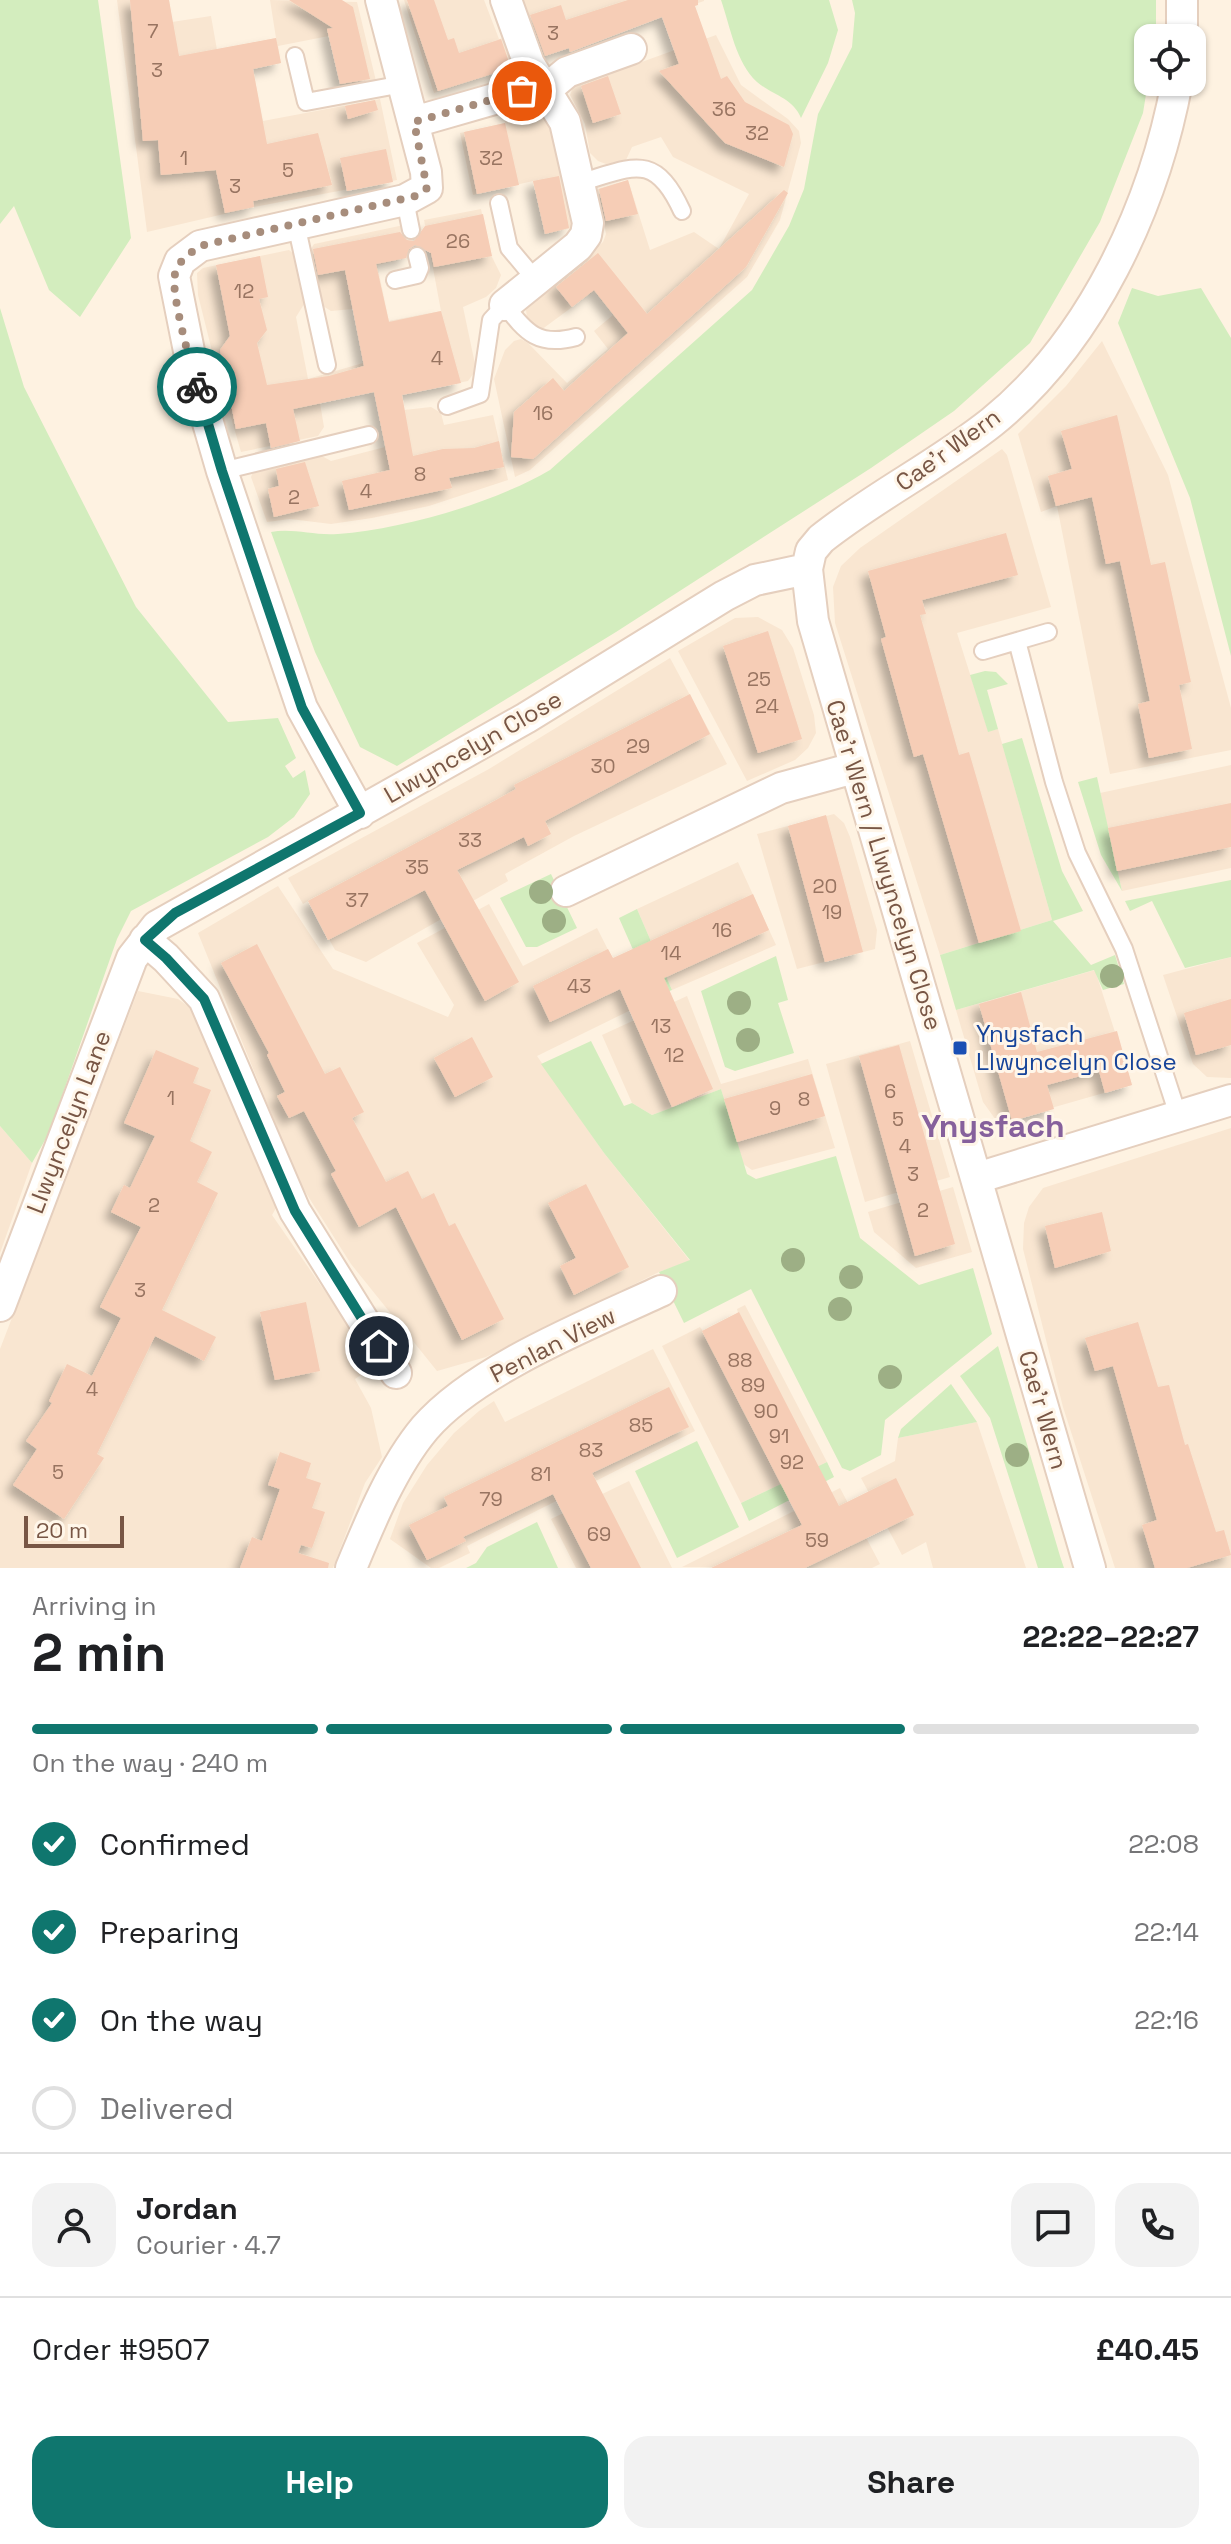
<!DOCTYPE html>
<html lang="en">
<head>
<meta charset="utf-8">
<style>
  body { margin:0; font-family:"Space Grotesk",sans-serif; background:#f2f2f2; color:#202124; height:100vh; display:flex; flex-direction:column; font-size:30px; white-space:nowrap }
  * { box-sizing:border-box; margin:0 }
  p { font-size:26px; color:#757577 }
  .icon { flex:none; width:44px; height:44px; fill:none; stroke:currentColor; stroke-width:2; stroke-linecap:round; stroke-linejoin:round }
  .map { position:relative; height:1568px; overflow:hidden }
  .drawer { display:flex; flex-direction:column; background:#fff; flex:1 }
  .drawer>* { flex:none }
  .controls { position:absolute; left:1134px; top:24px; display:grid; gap:16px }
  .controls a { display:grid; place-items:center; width:72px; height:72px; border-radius:16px; background:#fff; box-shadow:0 2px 6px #0004; font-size:40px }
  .scale { position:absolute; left:24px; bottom:20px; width:100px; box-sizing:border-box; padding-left:8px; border:4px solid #785645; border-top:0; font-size:22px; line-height:28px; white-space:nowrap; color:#785645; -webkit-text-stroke:6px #fff6e9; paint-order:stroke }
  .pin { position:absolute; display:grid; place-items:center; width:68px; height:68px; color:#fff; margin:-34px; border:4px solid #fff; border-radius:50%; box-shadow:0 2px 8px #0007 }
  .courier { position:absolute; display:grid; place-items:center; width:80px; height:80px; margin:-40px; border:6px solid #0f766e; border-radius:50%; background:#fff; color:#222; box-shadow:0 2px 10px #0007 }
  .overview em { font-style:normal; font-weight:600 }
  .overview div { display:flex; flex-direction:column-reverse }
  .overview { display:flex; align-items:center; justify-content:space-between; height:136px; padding:0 32px }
  h1 { font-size:52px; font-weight:600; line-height:60px }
  .bar { display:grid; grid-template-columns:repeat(4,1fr); gap:12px 8px; align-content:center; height:96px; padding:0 32px }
  .bar i { height:10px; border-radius:6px; background:#e0e0e0 }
  .bar .active { background:#0f766e }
  .bar p { grid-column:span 4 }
  .line { display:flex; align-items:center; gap:20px; padding:0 32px; border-top:2px solid #e0e0e0 }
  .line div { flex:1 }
  .round { display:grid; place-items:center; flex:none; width:84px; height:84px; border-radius:24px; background:#f2f2f2 }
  ol { padding:0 32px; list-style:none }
  li { display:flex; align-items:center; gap:24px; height:88px }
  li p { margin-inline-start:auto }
  li .icon { padding:8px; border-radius:50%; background:#0f766e; color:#fff; stroke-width:4 }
  li:last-child { color:#757577 }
  li i { width:44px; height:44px; border:4px solid #e0e0e0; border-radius:50% }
  .action { display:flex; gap:16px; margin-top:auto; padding:16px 32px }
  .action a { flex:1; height:92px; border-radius:24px; background:#0f766e; color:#fff; font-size:32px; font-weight:600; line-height:92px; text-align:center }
  .action a+a { background:#f2f2f2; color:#202124 }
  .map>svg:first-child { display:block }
  .residential { fill:#f9e6d1 }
  .green { fill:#d3edbe }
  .building { fill:#f6cdb6; filter:url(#shadow) }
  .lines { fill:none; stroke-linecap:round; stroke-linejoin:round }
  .service-casing { stroke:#e5cfbe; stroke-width:20 }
  .minor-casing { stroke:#e5cfbe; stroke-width:34 }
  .service { stroke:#fff; stroke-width:16 }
  .minor { stroke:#fff; stroke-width:30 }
  .tree { fill:#9daf85 }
  .done { stroke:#a78d7c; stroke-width:8; stroke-dasharray:0 14.4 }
  .route { stroke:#0f766e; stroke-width:10 }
  .transit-dot { fill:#1a4fb4; stroke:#fff6e9; stroke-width:3 }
  .labels { text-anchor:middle; stroke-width:6; stroke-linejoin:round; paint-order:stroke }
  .number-label { font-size:20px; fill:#987461 }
  .street-label { font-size:24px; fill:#785645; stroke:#fff6e9 }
  .transit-label { font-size:24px; fill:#164399; stroke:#fff6e9; text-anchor:start }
  .district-label { font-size:32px; font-weight:bold; fill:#86609c; stroke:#fff6e9 }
</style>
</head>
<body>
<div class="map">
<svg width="1231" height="1568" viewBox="0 0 1231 1568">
  <defs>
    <filter id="shadow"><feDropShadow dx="-7" dy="7" stdDeviation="4" flood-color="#0004"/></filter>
  </defs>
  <rect width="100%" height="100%" fill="#fef2e1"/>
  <!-- residential -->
  <path class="residential" d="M117,0H169L172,22L211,16L217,50L276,38L270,0L357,2L376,81L341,89L329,36L278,46L281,63L253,69L263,121L380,99L397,180L254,207L147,232Z
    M404,0H484L499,39L508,37L517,66L434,93Z
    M523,0H704V1L543,57Z
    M716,35L741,85L788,119L799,131L801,143L780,220L747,277L530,470L515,477L494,379L505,350L514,341L521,339L528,343L567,383L608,349L594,331L613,315L594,291L541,330L527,317L526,310L603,242L606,234L598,189L628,180L650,250L694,232L719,249L749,194L673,157L661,137L632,147L626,160L606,164L598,161L590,153L585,124L570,95L573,87Z
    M530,112L550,122L572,228L545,234L533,181L473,195L460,133L505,123L504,118Z
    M481,209L491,255L501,275L496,288L486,297L463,307L475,364L474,373L468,381L401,394L404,410L431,407L441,413L444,425L493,415L508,480L429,506L372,518L331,524L290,519L267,522L251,477L253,472L322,456L331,461L385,447L374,392L320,403L324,427L318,436L241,452L214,359L198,295L197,273L203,268L289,250L294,254L306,301L296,317L308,379L363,363L353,309L331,311L323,306L311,249L314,244L404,225L411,257L377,265L389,321L441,311L424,220Z
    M1102,341L1168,475L1231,708V750L1110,774L1057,506L1041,512L1018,434L1066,386Z
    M1002,449L1007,455L1051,607L957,633L988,731L998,729L1052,920L940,955L835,623L833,587L841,566L860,548Z
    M758,617L782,630L793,648L814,715L816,733L808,748L795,760L747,781L678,651L735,618Z
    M670,658L727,764L574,836L505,874L508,881L366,962L335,950L308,901L303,904L288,878L489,769Z
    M1231,765V868L1122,891L1100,793Z
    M834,814L844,823L850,837L877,930L875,949L797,969L757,834Z
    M738,862L776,945L672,990L637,909Z
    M278,886L333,969L448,1017L454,1005L417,943L489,904L523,966L597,928L637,1007L537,1056L604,1153L690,1261L659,1272L486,1357L437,1371L351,1264L299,1182L198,933Z
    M1231,957V1078L1207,1077L1193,1064L1163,975Z
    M1095,970L1132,1085L998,1123L983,1102L956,1010Z
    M138,991L178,999L192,1009L276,1208L272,1215L365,1349L358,1360L367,1371L355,1379L371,1408L382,1457L365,1483L333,1568H0V1349Z
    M687,996L721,1084L808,1059L835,1148L752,1170L742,1163L721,1089L652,1115L632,1103L602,1035Z
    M910,1041L950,1177L865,1202L826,1064Z
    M0,1126L32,1163L0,1253Z
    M1231,1128V1568H1115L1063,1407L1023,1249L1024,1223L1029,1207L1043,1188Z
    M953,1187L972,1252L916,1268L874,1232L868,1212Z
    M745,1305L827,1462L741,1503L662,1346L700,1327L703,1331L738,1313L737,1309Z
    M653,1349L695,1431L467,1546L470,1553L439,1568H431L390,1539L403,1503L427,1465L454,1433L479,1411L494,1401L505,1422Z
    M977,1422L1026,1568H933L926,1542L902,1555L861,1478L895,1461L898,1438Z
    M629,1481L672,1568H576L551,1519Z
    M840,1488L880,1564L872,1568L682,1567Z"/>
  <!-- green -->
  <path class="green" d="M0,0H98L131,238L80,317L49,290L14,206L0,224Z
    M721,0H829L838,30L828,63L801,118C793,98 772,95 757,82C736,63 730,26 721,0Z
    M852,0H1156V38H1148V82L1143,113L1100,222L1030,343L954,411L871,468L616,632L397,766L360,747L315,652L271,532C294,528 314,536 338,534C403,529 494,503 550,470L752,290L789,226L804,189L818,114L852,47L855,13Z
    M1132,288L1158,296L1201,288L1231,338V656L1190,498L1118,323Z
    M0,308L24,387L136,607L228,722L278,718L296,758L285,766L293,778L305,770L310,794L294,817L268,837L131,911L117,939L49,1133L32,1163L0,1126Z
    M985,671L996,672L1008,684L987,690L998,729L988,732L970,675Z
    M1022,738L1062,871L1083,911L1053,921L1091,965L1115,955L1124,984L1103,990L1094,970L956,1010L940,955L1052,920L1002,744Z
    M1097,777L1122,891L1101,855L1078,782Z
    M551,874L577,928L537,947H526L500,898Z
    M1231,880V957L1185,968L1152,901L1130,911L1125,901Z
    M637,909L672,990L654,997L619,918Z
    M776,956L788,1000L778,1003L794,1053L735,1071L725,1067L701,991Z
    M591,1041L624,1106L632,1103L652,1115L721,1089L747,1174L756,1179L836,1156L860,1238L919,1285L973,1268L992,1334L885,1420L881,1455L850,1471L842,1468L751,1289L684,1323L659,1272L690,1260L604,1153L541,1064Z
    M998,1346L1060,1556L1064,1568H1038L990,1418L960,1376Z
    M951,1384L977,1422L898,1438L901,1429Z
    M697,1441L739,1527L677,1558L635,1471Z
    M827,1462L834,1477L749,1521L741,1503Z
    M537,1522L558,1568H466L476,1563L487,1547Z"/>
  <!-- building -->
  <path class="building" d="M130,0H169L179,56L276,38L281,63L253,69L267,144L318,133L332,185L253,201L254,207L225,213L216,170L161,175L158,140L143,141Z
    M289,0H342L353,7L370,79L340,84L327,29L333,28Z
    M407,0H434L448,40L454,38L459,53L501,39L511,68L438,91Z
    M628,0H698V5L695,6L721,79L727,76L745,102L789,125L793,134L784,167L725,143L659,71L679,64L662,17L570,52L569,48L545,56L530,15L561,5L566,20Z
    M608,76L621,114L593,123L581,86Z
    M375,100L378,110L348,119L345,106Z
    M505,123L519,185L477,194L464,132Z
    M386,149L393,182L347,191L340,158Z
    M559,176L569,228L545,234L533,181Z
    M628,180L638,214L606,221L599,189Z
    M784,190L788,193L746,267L533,459L511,457L514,412L553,378L564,391L628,333L594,290L572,307L556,287L598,253L647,314Z
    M483,214L492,256L434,267L431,253L415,245L409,249L406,258L376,264L389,322L441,311L461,383L402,395L413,456L443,449L474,448L499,441L504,467L449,478L452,488L349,510L342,481L390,470L374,392L293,409L300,441L271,448L266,423L236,429L220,350L230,336L216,265L260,256L268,297L259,299L267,330L257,343L267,385L329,376L364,366L345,270L318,275L313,249L400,232L407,240L414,241L425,226Z
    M1117,415L1151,565L1165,562L1191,682L1179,685L1192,749L1149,758L1138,704L1150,701L1120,561L1106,564L1092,497L1056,506L1048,476L1072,469L1061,431Z
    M305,462L319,506L274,517L268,489L279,486L276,469Z
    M1006,533L1018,575L922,600L926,614L920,615L959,755L969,752L1021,931L979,943L923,754L914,757L881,639L886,637L868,571Z
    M768,631L802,739L758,753L723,646Z
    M690,694L710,734L545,821L551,834L528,846L524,837L457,870L519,982L485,1001L425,890L328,940L308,901L487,805L516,789L514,785Z
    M1231,803V847L1117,871L1108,828Z
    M826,815L863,952L825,962L788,826Z
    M753,894L769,930L664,978L713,1089L672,1107L620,989L550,1022L533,986L608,949L613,958Z
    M257,944L325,1074L340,1067L364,1112L352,1118L386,1182L408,1171L422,1199L434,1193L449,1226L455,1223L504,1319L462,1340L396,1207L359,1227L331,1174L336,1171L304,1111L289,1118L277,1096L285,1092L267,1055L269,1053L221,963Z
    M1021,992L1037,1052L1117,1031L1132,1085L1105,1093L1099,1071L1047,1085L1054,1109L1012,1121L979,1004Z
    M1231,999V1045L1196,1055L1184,1013Z
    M472,1037L493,1077L455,1097L434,1058Z
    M899,1045L955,1244L915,1256L859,1056Z
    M156,1050L199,1068L193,1083L211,1090L190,1141L212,1152L197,1182L218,1193L162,1310L216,1337L204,1361L155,1336L97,1454L104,1458L64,1519L13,1485L37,1449L26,1441L52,1403L49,1401L67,1364L92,1376L121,1318L100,1307L141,1227L111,1212L124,1185L130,1188L155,1136L124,1123Z
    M812,1074L825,1116L737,1142L724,1099Z
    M586,1184L629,1267L574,1295L560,1266L576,1258L548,1203Z
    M1102,1212L1111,1251L1055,1268L1045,1226Z
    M306,1302L320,1371L275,1380L260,1312Z
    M739,1312L839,1506L896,1478L914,1515L805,1568H711L802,1525L702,1331Z
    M1138,1322L1158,1387L1169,1385L1185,1445L1188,1444L1216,1532L1224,1530L1231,1555L1187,1568H1155L1142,1525L1157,1520L1113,1366L1095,1371L1085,1338Z
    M669,1387L689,1427L592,1473L641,1568H591L553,1494L463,1537L466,1541L427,1560L409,1525L448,1506L444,1497Z
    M280,1452L311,1463L306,1478L321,1483L312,1508L325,1512L312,1548L301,1545L298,1553L329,1563L328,1568H240L252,1537L262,1541L280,1489L268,1485Z"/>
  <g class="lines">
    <!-- service casing -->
    <g class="service-casing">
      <path id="service" d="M295,56L306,102L403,84
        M578,183C632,168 654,150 682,211
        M405,200L411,230
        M499,203L509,248L535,279
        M296,224L327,365
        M395,280L417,275L420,268L417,256
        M447,406L480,394L491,320L505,305C526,333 539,347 576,337
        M222,471L369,435
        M1017,641L1054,782L1077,853L1124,949L1178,1115
        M983,651L1048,632"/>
    </g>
    <!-- minor casing -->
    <g class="minor-casing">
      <path id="minor" d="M1182,0V38
        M414,122L522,91L543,92L567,72L631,49
        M505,305L578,246L586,235L588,223L565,122L529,64L506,0
        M360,813L302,708L222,471L193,371L174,276L180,261L200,246L405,200L427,188L426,172L381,0
        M566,891L781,788L854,768
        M145,940L166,958L204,999L295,1211L396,1373
        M977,1178L1231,1100
        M0,1306L132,958L157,926L526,718L724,596L755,580L807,569
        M351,1568C370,1522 393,1466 425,1428C476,1369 590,1324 661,1291
        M1090,1568L813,621L807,569L811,551L821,539C875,496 938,465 992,422C1092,341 1154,206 1177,82"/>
    </g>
    <!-- service -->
    <use href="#service" class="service"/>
    <!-- minor -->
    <use href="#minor" class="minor"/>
  </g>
  <!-- trees -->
  <g class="tree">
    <circle cx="541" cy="892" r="12"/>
    <circle cx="554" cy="921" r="12"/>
    <circle cx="1112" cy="976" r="12"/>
    <circle cx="739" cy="1003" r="12"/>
    <circle cx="748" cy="1040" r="12"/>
    <circle cx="793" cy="1260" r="12"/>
    <circle cx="851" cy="1277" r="12"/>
    <circle cx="840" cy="1309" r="12"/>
    <circle cx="890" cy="1377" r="12"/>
    <circle cx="1017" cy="1455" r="12"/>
  </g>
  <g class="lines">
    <!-- done -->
    <path class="done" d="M197,387C191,365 170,292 175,274C178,260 190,254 200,246L416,196L427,188L414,122L522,91"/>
    <!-- route -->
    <path class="route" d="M197,387L222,471L302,708L360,813L175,913L145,940L166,958L204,999L295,1211L379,1346"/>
  </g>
  <!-- markers -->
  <rect class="transit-dot" x="952" y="1040" width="16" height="16" rx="4"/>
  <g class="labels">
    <!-- number labels -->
    <g class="number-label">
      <text x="153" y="38">7</text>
      <text x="553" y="40">3</text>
      <text x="157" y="77">3</text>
      <text x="724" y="116">36</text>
      <text x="757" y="140">32</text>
      <text x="184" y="165">1</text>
      <text x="491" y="165">32</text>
      <text x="288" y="177">5</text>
      <text x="235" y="193">3</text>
      <text x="458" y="248">26</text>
      <text x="244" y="298">12</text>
      <text x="437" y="365">4</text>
      <text x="543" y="420">16</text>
      <text x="420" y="481">8</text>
      <text x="366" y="498">4</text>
      <text x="294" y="504">2</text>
      <text x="759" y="686">25</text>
      <text x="767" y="713">24</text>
      <text x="638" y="753">29</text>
      <text x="603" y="773">30</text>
      <text x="470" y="847">33</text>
      <text x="417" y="874">35</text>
      <text x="825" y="893">20</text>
      <text x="357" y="907">37</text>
      <text x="832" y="919">19</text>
      <text x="722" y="937">16</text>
      <text x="671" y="960">14</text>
      <text x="579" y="993">43</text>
      <text x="661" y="1033">13</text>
      <text x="674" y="1062">12</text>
      <text x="890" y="1098">6</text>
      <text x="171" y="1105">1</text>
      <text x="804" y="1106">8</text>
      <text x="775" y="1115">9</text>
      <text x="898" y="1126">5</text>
      <text x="905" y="1153">4</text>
      <text x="913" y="1181">3</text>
      <text x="154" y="1212">2</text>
      <text x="923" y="1217">2</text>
      <text x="140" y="1297">3</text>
      <text x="740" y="1367">88</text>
      <text x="753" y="1392">89</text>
      <text x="92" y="1396">4</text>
      <text x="766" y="1418">90</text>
      <text x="641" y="1432">85</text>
      <text x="779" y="1443">91</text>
      <text x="591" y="1457">83</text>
      <text x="792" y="1469">92</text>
      <text x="58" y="1479">5</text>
      <text x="541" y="1481">81</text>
      <text x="491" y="1506">79</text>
      <text x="599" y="1541">69</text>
      <text x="817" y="1547">59</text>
    </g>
    <!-- street labels -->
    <g class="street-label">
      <text transform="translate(948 450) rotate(-36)" y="8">Cae'r Wern</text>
      <text transform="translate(473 747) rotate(-30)" y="8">Llwyncelyn Close</text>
      <text transform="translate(884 865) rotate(73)" y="8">Cae'r Wern / Llwyncelyn Close</text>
      <text transform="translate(69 1122) rotate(-69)" y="8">Llwyncelyn Lane</text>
      <text transform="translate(553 1345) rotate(-27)" y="8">Penlan View</text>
      <text transform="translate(1043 1410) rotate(74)" y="8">Cae'r Wern</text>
    </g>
    <!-- transit labels -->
    <g class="transit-label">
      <text x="976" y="1042">Ynysfach<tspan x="976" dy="28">Llwyncelyn Close</tspan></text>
    </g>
    <!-- district labels -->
    <g class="district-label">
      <text x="993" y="1137">Ynysfach</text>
    </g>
  </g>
</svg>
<div class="controls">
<a><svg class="icon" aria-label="locate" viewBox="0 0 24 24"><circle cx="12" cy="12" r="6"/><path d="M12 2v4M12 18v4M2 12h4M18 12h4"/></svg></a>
</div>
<div class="scale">20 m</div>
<div class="pin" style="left:522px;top:91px;background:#ea580c"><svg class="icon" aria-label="bag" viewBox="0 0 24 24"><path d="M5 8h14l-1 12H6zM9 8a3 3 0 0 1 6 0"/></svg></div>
<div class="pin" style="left:379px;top:1346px;background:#1f2937"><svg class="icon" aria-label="home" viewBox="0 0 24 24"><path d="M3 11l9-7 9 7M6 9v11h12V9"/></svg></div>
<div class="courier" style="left:197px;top:387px"><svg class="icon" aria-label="bike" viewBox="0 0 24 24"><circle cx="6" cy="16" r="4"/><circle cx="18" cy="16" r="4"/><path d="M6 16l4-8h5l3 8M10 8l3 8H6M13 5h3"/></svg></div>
</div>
<section class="drawer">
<div class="overview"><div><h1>2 min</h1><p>Arriving in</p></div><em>22:22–22:27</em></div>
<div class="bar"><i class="active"></i><i class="active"></i><i class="active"></i><i></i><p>On the way · 240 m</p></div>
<ol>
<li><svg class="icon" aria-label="check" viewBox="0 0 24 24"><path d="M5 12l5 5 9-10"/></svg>Confirmed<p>22:08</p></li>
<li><svg class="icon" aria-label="check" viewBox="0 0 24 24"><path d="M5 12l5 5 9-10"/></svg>Preparing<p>22:14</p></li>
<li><svg class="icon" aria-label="check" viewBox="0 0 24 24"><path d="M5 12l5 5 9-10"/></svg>On the way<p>22:16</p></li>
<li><i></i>Delivered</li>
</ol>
<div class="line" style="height:144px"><a class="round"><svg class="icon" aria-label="person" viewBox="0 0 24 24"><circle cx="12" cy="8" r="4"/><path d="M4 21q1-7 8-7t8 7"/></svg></a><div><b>Jordan</b><p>Courier · 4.7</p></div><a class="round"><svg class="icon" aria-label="chat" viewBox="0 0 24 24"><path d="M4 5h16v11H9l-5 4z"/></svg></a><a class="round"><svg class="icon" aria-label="phone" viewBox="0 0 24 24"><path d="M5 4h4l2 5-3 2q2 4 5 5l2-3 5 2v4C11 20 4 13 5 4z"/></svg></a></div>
<div class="line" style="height:104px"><div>Order #9507</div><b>£40.45</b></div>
<div class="action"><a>Help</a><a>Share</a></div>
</section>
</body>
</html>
